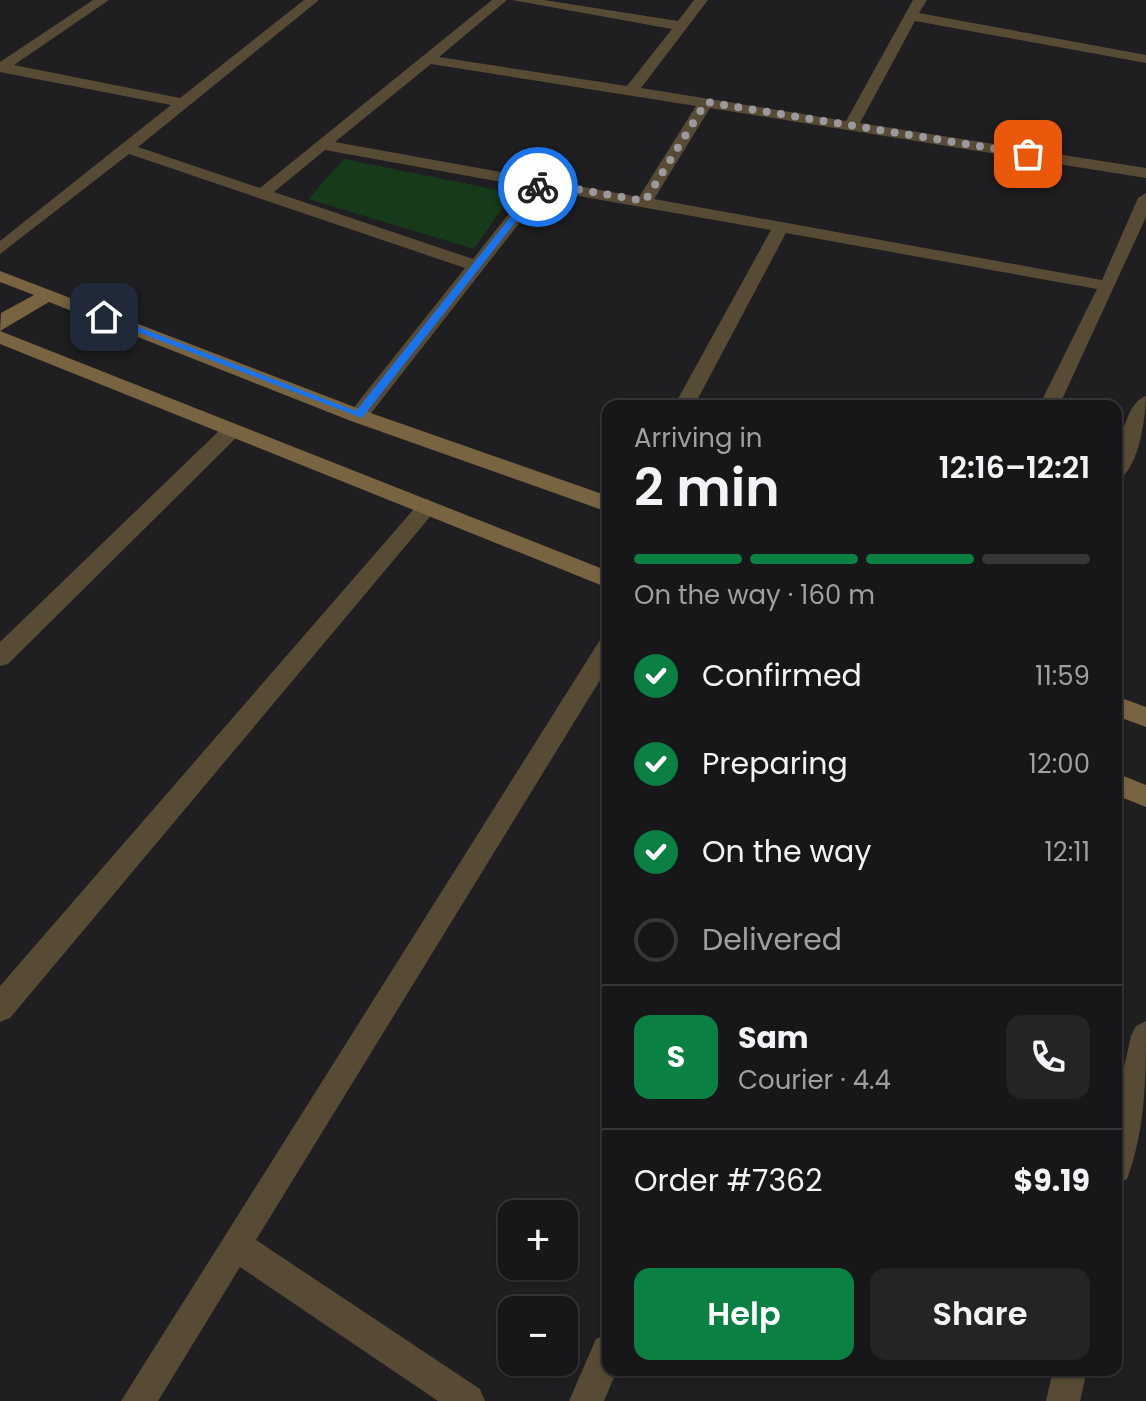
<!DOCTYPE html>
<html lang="en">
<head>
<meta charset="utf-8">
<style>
  body { margin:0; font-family:Poppins,sans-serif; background:#242325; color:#f1f3f6; height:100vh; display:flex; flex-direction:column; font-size:30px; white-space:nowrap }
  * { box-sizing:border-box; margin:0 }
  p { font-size:26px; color:#9e9fa2 }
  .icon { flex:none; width:44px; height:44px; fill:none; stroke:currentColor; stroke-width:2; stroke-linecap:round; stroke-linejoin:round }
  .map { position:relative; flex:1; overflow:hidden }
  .details { position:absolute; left:602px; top:400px; width:520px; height:976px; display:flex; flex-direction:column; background:#171618; border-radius:16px; box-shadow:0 2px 6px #0004,0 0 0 2px #363537 }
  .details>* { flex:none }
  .fabs { position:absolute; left:498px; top:1200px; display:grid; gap:16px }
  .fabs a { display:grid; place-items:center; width:80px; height:80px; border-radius:16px; background:#171618; box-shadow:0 2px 6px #0004,0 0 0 2px #363537; font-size:40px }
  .pin { position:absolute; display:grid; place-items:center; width:68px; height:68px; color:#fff; margin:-34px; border-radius:16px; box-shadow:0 4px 12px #0006 }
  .courier { position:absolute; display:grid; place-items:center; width:80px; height:80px; margin:-40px; border:6px solid #1a73e8; border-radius:50%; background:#fff; color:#222; box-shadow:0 2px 10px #0007 }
  .head em { font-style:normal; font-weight:600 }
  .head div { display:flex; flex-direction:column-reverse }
  .head { display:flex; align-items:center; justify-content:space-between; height:136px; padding:0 32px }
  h1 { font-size:52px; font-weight:600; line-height:60px }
  .bar { display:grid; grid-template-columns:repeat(4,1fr); gap:12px 8px; align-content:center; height:96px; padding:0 32px }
  .bar i { height:10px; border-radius:6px; background:#363537 }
  .bar .current { background:#0b8043 }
  .bar p { grid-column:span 4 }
  .line { display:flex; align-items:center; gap:20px; padding:0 32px; border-top:2px solid #363537 }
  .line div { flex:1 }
  .round { display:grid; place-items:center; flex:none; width:84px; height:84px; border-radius:16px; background:#242325 }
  ol { padding:0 32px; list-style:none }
  li { display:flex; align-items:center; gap:24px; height:88px }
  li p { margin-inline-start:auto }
  li .icon { padding:8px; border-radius:50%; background:#0b8043; color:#fff; stroke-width:4 }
  li:last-child { color:#9e9fa2 }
  li i { width:44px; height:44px; border:4px solid #363537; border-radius:50% }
  .action { display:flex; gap:16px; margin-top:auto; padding:16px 32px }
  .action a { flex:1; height:92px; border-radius:16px; background:#0b8043; color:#fff; font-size:32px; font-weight:600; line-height:92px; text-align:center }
  .action a+a { background:#242325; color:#f1f3f6 }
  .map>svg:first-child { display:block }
  .green { fill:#173a1b }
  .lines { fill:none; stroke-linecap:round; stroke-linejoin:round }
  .street { fill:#584b35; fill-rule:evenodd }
  .secondary { fill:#786440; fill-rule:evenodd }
  .route { fill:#1a73e8 }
  .done { stroke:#9a9a9c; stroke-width:8; stroke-dasharray:0 14.4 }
</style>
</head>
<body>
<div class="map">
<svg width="1146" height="1401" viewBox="0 0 1146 1401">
  <rect width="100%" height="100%" fill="#1f1e20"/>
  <!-- green -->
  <path class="green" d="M344,159L513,193L474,249L308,199Z"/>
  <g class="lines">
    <!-- street -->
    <path class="street" d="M93,0H109L14,65L180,98L304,0H319L138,147L260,188L492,0H507L439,57L627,86L672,29L512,0H544L678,21L694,0H708L641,88L846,121L913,0H927L919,13L1146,55V63L915,21L860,123L1146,168V178L710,108L654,199L1102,280L1138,198L1146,193V217L1059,406H1039L1097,289L786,233L694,406H674L771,230L545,190L365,421H351L348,416L351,411L465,268L129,154L0,254V241L171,105L0,72V62ZM431,64L696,106L639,197L335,142ZM325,150L530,187L473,259L274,192Z
      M1146,396C1146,417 1138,474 1116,480C1116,460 1123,403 1146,396Z
      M230,425L240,432L237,437L8,664L0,666V642L223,427Z
      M427,499L438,507L434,512L10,1018L0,1022V986L420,502Z
      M608,638V667L256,1240L480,1389L485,1401H438L240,1267L158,1401H121L600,640Z
      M1146,1021C1146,1075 1146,1129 1127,1179L1116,1184V1102L1131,1036L1136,1026Z
      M608,1334V1370H617L604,1401H569L596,1339Z
      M1053,1370H1087L1080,1401H1046Z"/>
    <!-- secondary -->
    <path class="secondary" d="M0,271L365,411L608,496V512L351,421L49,302L0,331L1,313L34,295L0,282Z
      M0,331L608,571V588L0,344Z
      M1116,696L1146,707V727L1116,716Z
      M1116,773L1146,785V807L1116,795Z"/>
  </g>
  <!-- route -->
  <path class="route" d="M535,186L543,187L362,418L99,317L108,315L356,411Z"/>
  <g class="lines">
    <!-- done -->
    <path class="done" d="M538,187L542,183L645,201L706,102L1028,154"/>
  </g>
</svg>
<div class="fabs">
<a>+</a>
<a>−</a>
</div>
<div class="pin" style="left:1028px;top:154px;background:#ea580c"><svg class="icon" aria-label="bag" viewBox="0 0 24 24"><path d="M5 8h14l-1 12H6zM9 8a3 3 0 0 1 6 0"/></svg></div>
<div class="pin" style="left:104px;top:317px;background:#1f2937"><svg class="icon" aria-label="home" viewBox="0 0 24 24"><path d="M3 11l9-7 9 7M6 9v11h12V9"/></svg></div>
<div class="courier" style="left:538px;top:187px"><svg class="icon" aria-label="bike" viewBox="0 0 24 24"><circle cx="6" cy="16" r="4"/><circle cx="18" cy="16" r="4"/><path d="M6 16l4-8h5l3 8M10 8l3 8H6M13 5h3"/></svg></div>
<section class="details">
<div class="head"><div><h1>2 min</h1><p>Arriving in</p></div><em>12:16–12:21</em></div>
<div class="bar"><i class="current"></i><i class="current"></i><i class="current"></i><i></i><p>On the way · 160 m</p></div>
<ol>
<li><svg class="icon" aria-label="check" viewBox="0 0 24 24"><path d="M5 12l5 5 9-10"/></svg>Confirmed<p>11:59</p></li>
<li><svg class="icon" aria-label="check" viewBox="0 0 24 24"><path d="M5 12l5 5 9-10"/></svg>Preparing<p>12:00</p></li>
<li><svg class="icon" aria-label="check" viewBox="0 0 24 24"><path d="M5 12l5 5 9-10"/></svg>On the way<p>12:11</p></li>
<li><i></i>Delivered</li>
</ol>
<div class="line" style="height:144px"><b class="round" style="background:#0b8043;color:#fff">S</b><div><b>Sam</b><p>Courier · 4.4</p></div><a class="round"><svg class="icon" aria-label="phone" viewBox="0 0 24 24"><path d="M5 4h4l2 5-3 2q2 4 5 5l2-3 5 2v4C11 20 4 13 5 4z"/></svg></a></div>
<div class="line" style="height:104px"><div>Order #7362</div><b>$9.19</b></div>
<div class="action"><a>Help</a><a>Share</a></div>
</section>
</div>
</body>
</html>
